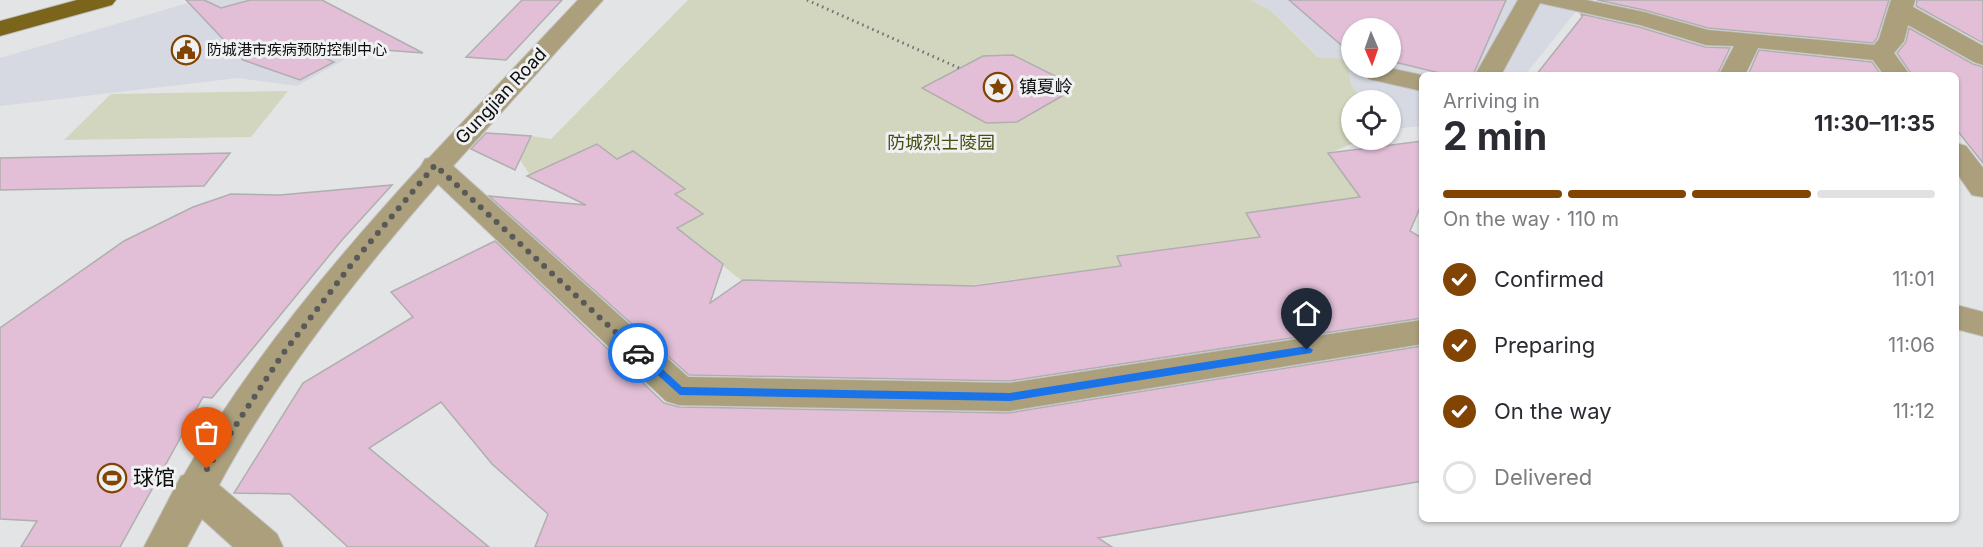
<!DOCTYPE html>
<html lang="en">
<head>
<meta charset="utf-8">
<style>
  body { margin:0; font-family:Inter,"Noto Sans SC",sans-serif; background:#f7f7f7; color:#2b2b33; height:100vh; display:flex; flex-direction:column; font-size:22px; white-space:nowrap }
  * { box-sizing:border-box; margin:0 }
  p { font-size:20px; color:#7c7c81 }
  .icon { flex:none; width:33px; height:33px; fill:none; stroke:currentColor; stroke-width:2; stroke-linecap:round; stroke-linejoin:round }
  .map { position:relative; flex:1; overflow:hidden }
  .sheet { position:absolute; left:1419px; top:72px; width:540px; height:450px; display:flex; flex-direction:column; background:#fff; border-radius:9px; box-shadow:0 2px 4px #0004 }
  .sheet>* { flex:none }
  .needle { width:39px; rotate:178deg }
  .tools { position:absolute; left:1341px; top:18px; display:grid; gap:12px }
  .tools a { display:grid; place-items:center; width:60px; height:60px; border-radius:50%; background:#fff; box-shadow:0 2px 4px #0004; font-size:30px }
  .pin { position:absolute; display:grid; place-items:center; width:51px; height:51px; color:#fff; margin:-62px -26px; border-radius:50% 50% 50% 0; rotate:-45deg; box-shadow:0 0 6px #0007 }
  .pin .icon { rotate:45deg }
  .courier { position:absolute; display:grid; place-items:center; width:60px; height:60px; margin:-30px; border:4px solid #1a73e8; border-radius:50%; background:#fff; color:#222; box-shadow:0 2px 8px #0007 }
  .head em { font-style:normal; font-weight:700 }
  .head div { display:flex; flex-direction:column-reverse }
  .head { display:flex; align-items:center; justify-content:space-between; height:102px; padding:0 24px }
  h1 { font-size:39px; font-weight:700; line-height:45px }
  .bar { display:grid; grid-template-columns:repeat(4,1fr); gap:9px 6px; align-content:center; height:72px; padding:0 24px }
  .bar i { height:8px; border-radius:4px; background:#e1e1e2 }
  .bar .current { background:#824402 }
  .bar p { grid-column:span 4 }
  ol { padding:0 24px; list-style:none }
  li { display:flex; align-items:center; gap:18px; height:66px }
  li p { margin-inline-start:auto }
  li .icon { padding:6px; border-radius:50%; background:#824402; color:#fff; stroke-width:4 }
  li:last-child { color:#7c7c81 }
  li i { width:33px; height:33px; border:3px solid #e1e1e2; border-radius:50% }
  .map>svg:first-child { display:block }
  .built { fill:#d6d9e1; fill-rule:evenodd }
  .green { fill:#d2d6be }
  .building { fill:#e2bfd7; stroke:#b0aeaf; stroke-width:1.5 }
  .lines { fill:none; stroke-linecap:round; stroke-linejoin:round }
  .minor-casing { stroke:#c1c2c3; stroke-width:2 }
  .major-casing { stroke:#c1c2c3; stroke-width:2 }
  .path { stroke:#727273; stroke-width:3; stroke-dasharray:1.5 4; stroke-linecap:butt }
  .minor { fill:#ab9f7c; fill-rule:evenodd }
  .major { fill:#7b651a; fill-rule:evenodd }
  .route { fill:#1a73e8 }
  .done { stroke:#59595a; stroke-width:6; stroke-dasharray:0 10.8 }
  .labels { text-anchor:middle; stroke-width:6; stroke-linejoin:round; paint-order:stroke }
  .far-poi-label { font-size:15px; fill:#0e0e0f; stroke:#f0f1f2; text-anchor:start }
  .poi-label { font-size:18px; fill:#0e0e0f; stroke:#f0f1f2; text-anchor:start }
  .street-label { font-size:18px; fill:#0e0e0f; stroke:#f0f1f2 }
  .park-label { font-size:18px; fill:#494e12; stroke:#f0f1f2 }
  .near-poi-label { font-size:21px; fill:#0e0e0f; stroke:#f0f1f2; text-anchor:start }
</style>
</head>
<body>
<div class="map">
<svg width="1983" height="547" viewBox="0 0 1983 547">
  <rect width="100%" height="100%" fill="#e3e4e5"/>
  <!-- built -->
  <path class="built" d="M198,0H243L269,30L349,57L297,86L238,78L0,106V58Z
    M1250,0H1572L1578,9L1525,75H1422V126L1391,129L1390,100H1362L1351,85L1347,59L1319,57L1270,10ZM1352,28H1390V68H1352Z"/>
  <!-- green -->
  <path class="green" d="M688,0H1250L1270,10L1318,57L1347,59L1351,85L1362,100H1352V140H1360L1328,154L1360,197L1246,213L1260,237L1118,256L1121,266L964,286L742,281L676,228L702,214L676,194L684,189L633,151L617,158L597,144L530,175L520,160L531,136L551,139Z
    M288,91L251,137L64,140L111,94Z"/>
  <!-- building -->
  <path class="building" d="M186,0H204L221,8L250,0H322L423,53L293,43L334,62L300,80L243,60Z
    M522,0H562L506,60L466,57Z
    M1289,0H1506L1473,75H1448L1390,61V28H1352V51L1347,50Z
    M1597,0H1889L1877,38L1873,43L1708,28L1644,10Z
    M1917,0H1983V43L1916,6Z
    M1581,14L1639,27L1705,47L1730,48L1717,75H1536L1582,17Z
    M1909,28L1973,64L1983,67V163L1956,129V75H1912L1897,53L1906,42Z
    M1759,50L1872,62L1881,75H1748Z
    M1013,55L1059,78L1062,96L1017,122L986,123L922,88L983,56Z
    M486,133L531,136L515,170L471,149Z
    M1422,141V203L1410,231L1422,238V318L1009,381L689,375L489,196L586,205L527,176L597,144L617,159L633,151L685,189L675,194L703,214L677,228L723,264L710,303L743,280L974,286L1121,266L1117,256L1260,237L1246,213L1360,197L1328,153Z
    M230,153L204,186L0,190V158Z
    M392,185L342,240L212,398L203,397L120,547H21L37,521L0,519V328L124,241L193,207L231,194L280,195Z
    M495,241L664,403L679,407L1009,413L1422,346V481L1098,538L1112,547H535L548,514L492,464L441,402L369,448L489,547H348L290,494L234,493L303,383L413,317L391,292Z"/>
  <g class="lines">
    <!-- minor casing -->
    <g class="minor-casing">
      <path id="minor" d="M578,0H603L453,166L688,377L1009,383L1422,320V344L1009,411L679,405L666,401L438,184C360,273 275,380 219,485L277,534L283,547H233L202,519L187,547H144L181,476L184,475C248,363 334,261 421,166L425,159L429,158Z
        M1518,0H1586L1644,12L1708,30L1874,45L1879,39L1891,0H1915L1913,7L1983,46V65L1974,62L1908,25L1904,41L1894,53L1910,75H1884L1873,60L1758,48L1745,75H1719L1734,46L1706,45L1640,25L1540,3L1501,75H1475Z
        M1369,68H1389L1422,75V91L1369,79L1365,73Z
        M1956,143L1966,146L1983,168V197L1972,195L1956,172Z
        M1956,305L1983,312V336L1956,329Z"/>
    </g>
    <!-- major casing -->
    <g class="major-casing">
      <path id="major" d="M77,0H116L112,5L0,36V21Z"/>
    </g>
    <!-- path -->
    <path class="path" d="M807,0L959,68"/>
    <!-- minor -->
    <use href="#minor" class="minor"/>
    <!-- major -->
    <use href="#major" class="major"/>
  </g>
  <!-- route -->
  <path class="route" d="M1307,346L1313,350L1311,353L1010,401L680,395L633,353L635,350H642L682,387L1010,393Z"/>
  <g class="lines">
    <!-- done -->
    <path class="done" d="M207,469L282,355L351,265L435,165L638,353"/>
  </g>
  <!-- icons -->
  <defs>
    <g id="civic-ring" transform="scale(1.5)"><circle r="9.5" fill="#f0f1f2" stroke="#824402" stroke-width="1.5"/><path d="M-.6-6.5H3V-4.5H.6V-3L4-1V1h2V6H-6V1h2V-1L-.6-3ZM-1.2 2.5V6h2.4V2.5Z" fill="#824402"/></g>
    <g id="sight-ring" transform="scale(1.5)"><circle r="9.5" fill="#f0f1f2" stroke="#824402" stroke-width="1.5"/><path d="M0-6L1.8-2.2L6-1.7L2.9 1.2L3.7 5.4L0 3.3L-3.7 5.4L-2.9 1.2L-6-1.7L-1.8-2.2Z" fill="#824402"/></g>
    <g id="stadium-ring" transform="scale(1.5)"><circle r="9.5" fill="#f0f1f2" stroke="#824402" stroke-width="1.5"/><path d="M0-5a6.5 5 0 1 0 0 10a6.5 5 0 1 0 0-10ZM-3.5-1.8h7v3.6h-7Z" fill="#824402"/></g>
  </defs>
  <g fill-rule="evenodd">
    <use href="#civic-ring" x="186" y="50"/>
    <use href="#sight-ring" x="998" y="87"/>
    <use href="#stadium-ring" x="112" y="478"/>
  </g>
  <g class="labels">
    <!-- far-poi labels -->
    <g class="far-poi-label">
      <text x="207" y="55">防城港市疾病预防控制中心</text>
    </g>
    <!-- poi labels -->
    <g class="poi-label">
      <text x="1019" y="93">镇夏岭</text>
    </g>
    <!-- street labels -->
    <g class="street-label">
      <text transform="translate(501 96) rotate(-47)" y="6">Gungjian Road</text>
    </g>
    <!-- park labels -->
    <g class="park-label">
      <text x="941" y="149">防城烈士陵园</text>
    </g>
    <!-- near-poi labels -->
    <g class="near-poi-label">
      <text x="133" y="485">球馆</text>
    </g>
  </g>
</svg>
<div class="tools">
<a><svg class="needle" viewBox="-14 -14 28 28"><path d="M0-13l5 13h-10z" fill="#e53935"/><path d="M0 13l5-13h-10z" fill="#7c7c81"/></svg></a>
<a><svg class="icon" aria-label="locate" viewBox="0 0 24 24"><circle cx="12" cy="12" r="6"/><path d="M12 2v4M12 18v4M2 12h4M18 12h4"/></svg></a>
</div>
<div class="pin" style="left:207px;top:469px;background:#ea580c"><svg class="icon" aria-label="bag" viewBox="0 0 24 24"><path d="M5 8h14l-1 12H6zM9 8a3 3 0 0 1 6 0"/></svg></div>
<div class="pin" style="left:1307px;top:350px;background:#1f2937"><svg class="icon" aria-label="home" viewBox="0 0 24 24"><path d="M3 11l9-7 9 7M6 9v11h12V9"/></svg></div>
<div class="courier" style="left:638px;top:353px"><svg class="icon" aria-label="car" viewBox="0 0 24 24"><path d="M5 17H2v-5l4-1 3-4h7l3 4 3 1v5h-3M9 17h6M6 11h13"/><circle cx="7" cy="17" r="2"/><circle cx="17" cy="17" r="2"/></svg></div>
<section class="sheet">
<div class="head"><div><h1>2 min</h1><p>Arriving in</p></div><em>11:30–11:35</em></div>
<div class="bar"><i class="current"></i><i class="current"></i><i class="current"></i><i></i><p>On the way · 110 m</p></div>
<ol>
<li><svg class="icon" aria-label="check" viewBox="0 0 24 24"><path d="M5 12l5 5 9-10"/></svg>Confirmed<p>11:01</p></li>
<li><svg class="icon" aria-label="check" viewBox="0 0 24 24"><path d="M5 12l5 5 9-10"/></svg>Preparing<p>11:06</p></li>
<li><svg class="icon" aria-label="check" viewBox="0 0 24 24"><path d="M5 12l5 5 9-10"/></svg>On the way<p>11:12</p></li>
<li><i></i>Delivered</li>
</ol>
</section>
</div>
</body>
</html>
